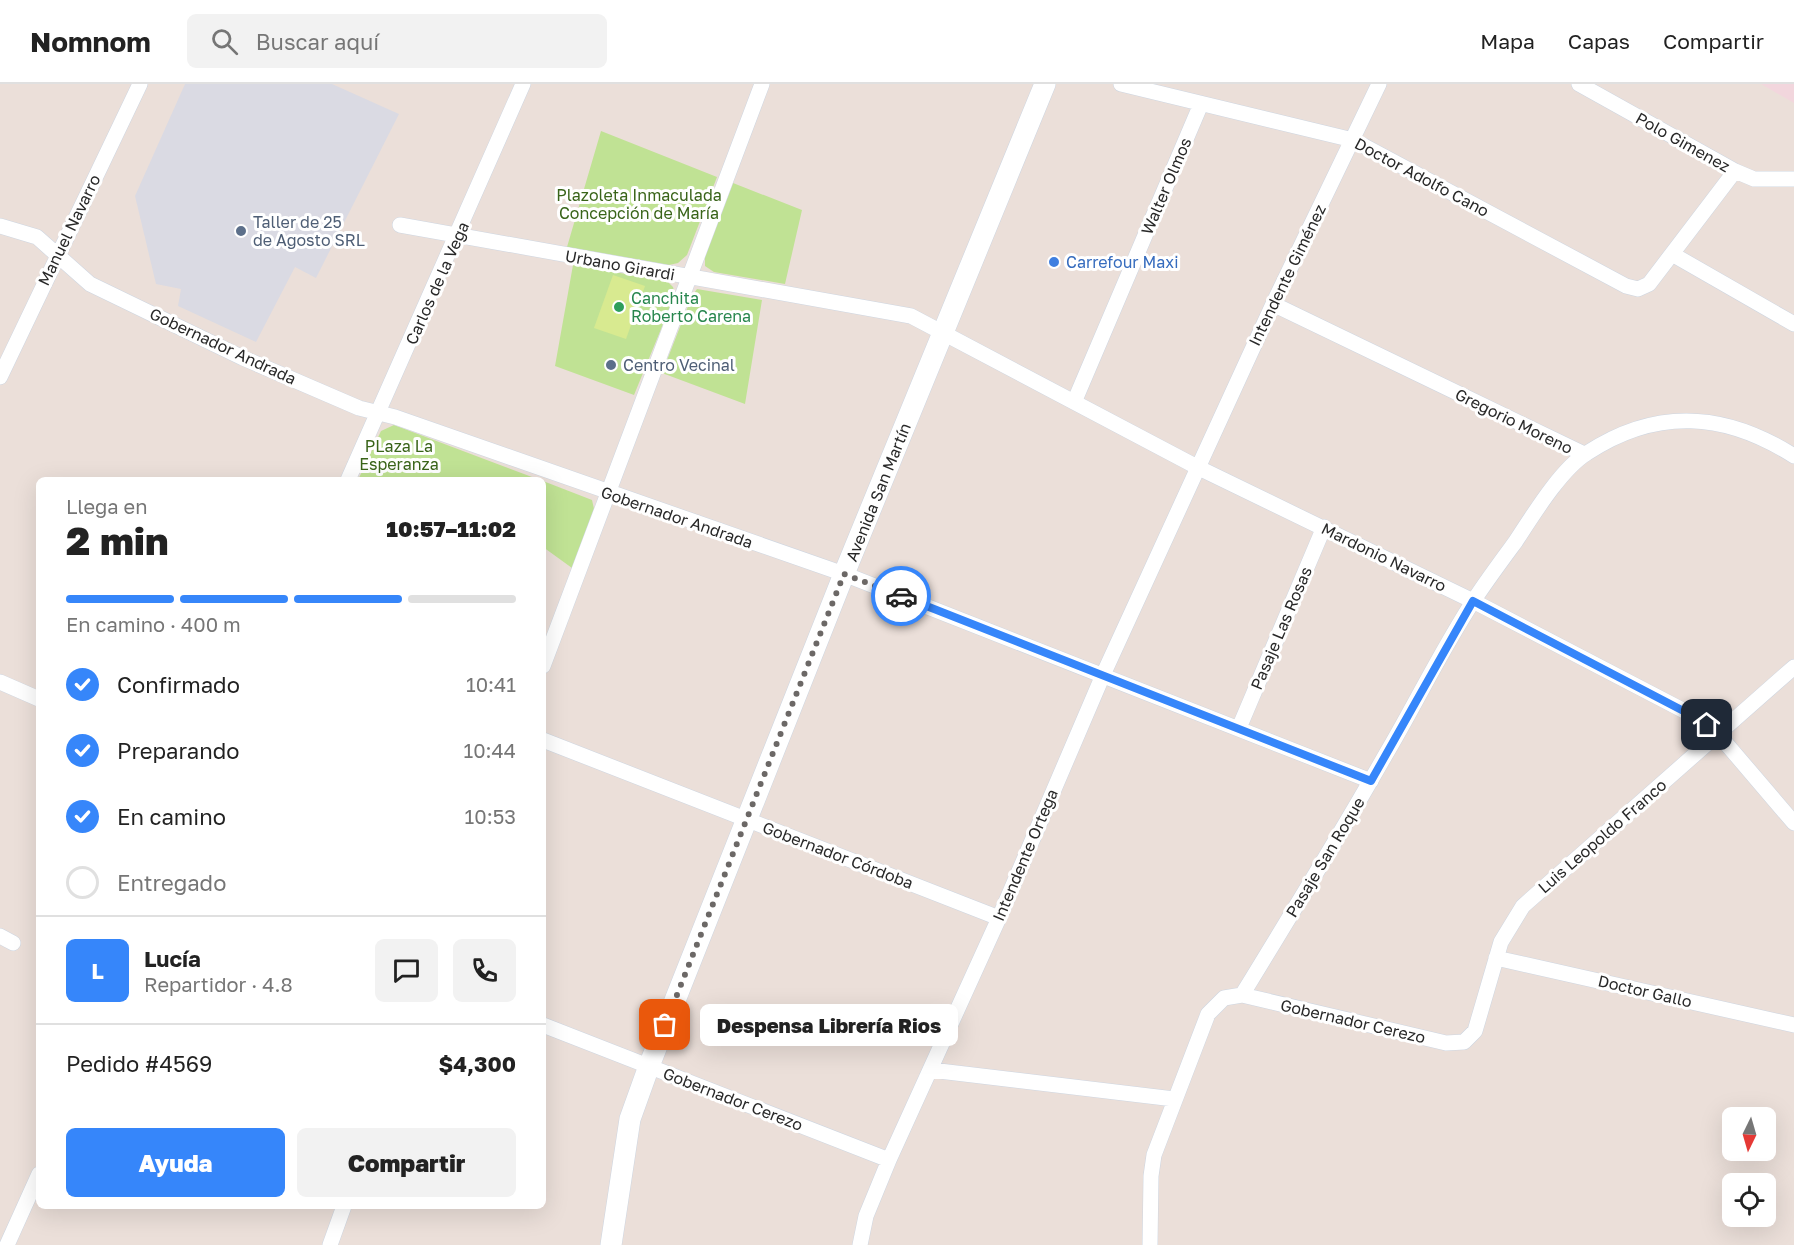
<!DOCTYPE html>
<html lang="es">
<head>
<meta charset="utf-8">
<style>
  body { margin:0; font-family:"Golos Text",sans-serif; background:#f2f2f2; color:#222; height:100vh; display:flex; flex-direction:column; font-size:22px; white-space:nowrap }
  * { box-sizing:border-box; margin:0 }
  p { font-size:20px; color:#767676 }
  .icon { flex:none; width:33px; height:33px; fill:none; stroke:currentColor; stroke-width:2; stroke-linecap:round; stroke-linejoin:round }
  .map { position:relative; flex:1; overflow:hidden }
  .details { position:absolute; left:36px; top:393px; width:510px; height:732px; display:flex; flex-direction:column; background:#fff; border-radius:9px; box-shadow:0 6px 24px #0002 }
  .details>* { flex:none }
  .needle { width:39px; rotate:185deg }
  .buttons { position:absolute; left:1722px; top:1023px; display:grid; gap:12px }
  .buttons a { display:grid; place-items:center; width:54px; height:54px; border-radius:9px; background:#fff; box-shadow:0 6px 24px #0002; font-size:30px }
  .pin { position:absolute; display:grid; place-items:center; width:51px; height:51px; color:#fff; margin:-26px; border-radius:12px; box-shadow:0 3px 9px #0006 }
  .courier { position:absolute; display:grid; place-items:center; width:60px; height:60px; margin:-30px; border:4px solid #3686fa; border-radius:50%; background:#fff; color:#222; box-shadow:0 2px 8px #0007 }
  .bubble { position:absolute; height:42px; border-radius:9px; background:#fff; box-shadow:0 6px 24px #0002; font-size:20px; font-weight:800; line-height:42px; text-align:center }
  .head em { font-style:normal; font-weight:800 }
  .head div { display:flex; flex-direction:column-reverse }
  .head { display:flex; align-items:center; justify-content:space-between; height:102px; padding:0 30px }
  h1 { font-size:39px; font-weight:800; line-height:45px }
  .bar { display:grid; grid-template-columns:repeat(4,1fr); gap:9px 6px; align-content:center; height:72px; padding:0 30px }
  .bar i { height:8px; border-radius:4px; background:#e0e0e0 }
  .bar .selected { background:#3686fa }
  .bar p { grid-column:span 4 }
  .line { display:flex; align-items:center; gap:15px; padding:0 30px; border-top:2px solid #e0e0e0 }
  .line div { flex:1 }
  .round { display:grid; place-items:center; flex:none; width:63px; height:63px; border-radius:9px; background:#f2f2f2 }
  ol { padding:0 30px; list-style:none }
  li { display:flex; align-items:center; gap:18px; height:66px }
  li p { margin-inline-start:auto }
  li .icon { padding:6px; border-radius:50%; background:#3686fa; color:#fff; stroke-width:4 }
  li:last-child { color:#767676 }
  li i { width:33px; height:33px; border:3px solid #e0e0e0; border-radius:50% }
  .action { display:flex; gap:12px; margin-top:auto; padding:12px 30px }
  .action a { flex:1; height:69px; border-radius:9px; background:#3686fa; color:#fff; font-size:24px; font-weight:800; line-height:69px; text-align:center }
  .action a+a { background:#f2f2f2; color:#222 }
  header { display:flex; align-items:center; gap:36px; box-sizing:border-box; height:84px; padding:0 30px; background:#fff; border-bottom:2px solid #e0e0e0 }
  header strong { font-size:28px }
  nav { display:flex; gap:33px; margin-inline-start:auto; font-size:21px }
  .search { width:420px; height:54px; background:#f2f2f2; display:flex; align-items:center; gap:15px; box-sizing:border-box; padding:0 21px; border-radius:9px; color:#767676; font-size:22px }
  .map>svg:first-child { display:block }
  .industrial { fill:#dadae3 }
  .medical { fill:#f2d6dd }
  .green { fill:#c0e294 }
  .pitch { fill:#d8ea90 }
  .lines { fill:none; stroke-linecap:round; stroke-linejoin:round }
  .street-casing { stroke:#ced6e1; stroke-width:16 }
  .secondary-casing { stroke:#ced6e1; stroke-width:22 }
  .street { stroke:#fff; stroke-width:15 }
  .secondary { stroke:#fff; stroke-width:21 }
  .done { stroke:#6c6866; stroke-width:6; stroke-dasharray:0 10.8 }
  .route { stroke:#3686fa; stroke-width:8 }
  .service-dot { fill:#5c6f8a; stroke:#fff; stroke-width:2 }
  .shop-dot { fill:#3f7fe0; stroke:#fff; stroke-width:2 }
  .leisure-dot { fill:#2e9e5b; stroke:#fff; stroke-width:2 }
  .labels { text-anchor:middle; stroke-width:6; stroke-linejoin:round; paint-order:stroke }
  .street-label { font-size:16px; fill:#282828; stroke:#fff }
  .park-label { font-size:16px; fill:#396419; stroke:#fff }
  .service-label { font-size:16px; fill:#4e5e75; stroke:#fff; text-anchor:start }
  .shop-label { font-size:16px; fill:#366cbe; stroke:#fff; text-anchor:start }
  .leisure-label { font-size:16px; fill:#27864d; stroke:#fff; text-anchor:start }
</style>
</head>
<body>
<header>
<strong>Nomnom</strong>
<div class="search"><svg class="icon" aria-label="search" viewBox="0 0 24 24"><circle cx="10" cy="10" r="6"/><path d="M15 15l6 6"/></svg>Buscar aquí</div>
<nav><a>Mapa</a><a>Capas</a><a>Compartir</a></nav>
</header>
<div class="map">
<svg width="1794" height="1161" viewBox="0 0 1794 1161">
  <rect width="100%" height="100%" fill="#ebdfd9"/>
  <!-- industrial -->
  <path class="industrial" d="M185,0H332L399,30L316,194L295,183L256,258L178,222L181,205L156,200L135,112Z"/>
  <!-- medical -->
  <path class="medical" d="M1761,0H1794V19Z"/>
  <!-- green -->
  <path class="green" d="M601,47L717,93L687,171L678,179L669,181L567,163Z
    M733,99L802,126L785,200L714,188L705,182V172Z
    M573,181L667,197L673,203L675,211L634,311L555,282Z
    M697,205L762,216L745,320L662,289L692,212Z
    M394,341L540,396H358L381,347Z
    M543,397L592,416L594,425L572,484L543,463Z"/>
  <!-- pitch -->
  <path class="pitch" d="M613,191L645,202L626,255L594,244Z"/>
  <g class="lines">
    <!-- street casing -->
    <g class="street-casing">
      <path id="street" d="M1121,0L1353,56L1626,202L1638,205L1649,200L1735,87
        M1579,0L1735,87L1754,95H1794
        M400,141L911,232L1197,383L1473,517L1696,633L1718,650L1794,739
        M0,142L37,153L90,200L243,274L359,324L395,333L844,490L1371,697
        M1672,170L1794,240
        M1273,220L1584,370
        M0,293L140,0
        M1075,316L1201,20
        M348,396L523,0
        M543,582L762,0
        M0,598L39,615
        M1239,644L1324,443
        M543,656L999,834
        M0,852L13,859
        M1496,874L1794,941
        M1242,911C1291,831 1340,751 1386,670C1416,619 1442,565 1474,516C1487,496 1502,476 1516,457C1533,431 1561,385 1587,369C1657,323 1725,328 1794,372
        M543,941L889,1076
        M931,986L1174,1015
        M7,1161L39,1090
        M330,1161L344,1122
        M860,1161L866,1132L889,1076L999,834L1103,591L1273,220L1379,0
        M1150,1161L1151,1092L1154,1071L1208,930L1224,914L1242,911L1446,959L1464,958L1475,947L1501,858L1523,822L1794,583"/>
    </g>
    <!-- secondary casing -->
    <g class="secondary-casing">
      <path id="secondary" d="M611,1161L630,1035L649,982L844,490L1045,0"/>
    </g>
    <!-- street -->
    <use href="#street" class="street"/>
    <!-- secondary -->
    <use href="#secondary" class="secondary"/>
  </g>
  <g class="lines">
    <!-- done -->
    <path class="done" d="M665,941L844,490L901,512"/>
    <!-- route -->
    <path class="route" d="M901,512L1371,697L1473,517L1695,633L1707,641"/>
  </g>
  <!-- markers -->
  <g class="service-dot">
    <circle cx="241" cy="147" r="6"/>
    <circle cx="611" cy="281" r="6"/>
  </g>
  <circle class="shop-dot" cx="1054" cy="178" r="6"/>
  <circle class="leisure-dot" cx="619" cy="223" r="6"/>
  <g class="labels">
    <!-- street labels -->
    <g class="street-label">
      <text transform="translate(1683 58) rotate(29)" y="6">Polo Gimenez</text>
      <text transform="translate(1422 93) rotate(28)" y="6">Doctor Adolfo Cano</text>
      <text transform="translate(1166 102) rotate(-67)" y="6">Walter Olmos</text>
      <text transform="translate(69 146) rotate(-64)" y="6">Manuel Navarro</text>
      <text transform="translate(620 181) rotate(10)" y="6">Urbano Girardi</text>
      <text transform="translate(1287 191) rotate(-64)" y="6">Intendente Giménez</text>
      <text transform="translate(437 199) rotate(-66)" y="6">Carlos de la Vega</text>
      <text transform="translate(223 262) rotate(25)" y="6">Gobernador Andrada</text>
      <text transform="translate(1514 337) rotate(26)" y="6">Gregorio Moreno</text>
      <text transform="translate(878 408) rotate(-68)" y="6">Avenida San Martín</text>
      <text transform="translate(677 433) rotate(19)" y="6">Gobernador Andrada</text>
      <text transform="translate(1384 473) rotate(26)" y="6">Mardonio Navarro</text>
      <text transform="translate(1281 544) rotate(-67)" y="6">Pasaje Las Rosas</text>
      <text transform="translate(1602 752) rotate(-41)" y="6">Luis Leopoldo Franco</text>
      <text transform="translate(838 771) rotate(21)" y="6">Gobernador Córdoba</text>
      <text transform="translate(1025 771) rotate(-67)" y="6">Intendente Ortega</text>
      <text transform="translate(1325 773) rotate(-59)" y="6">Pasaje San Roque</text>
      <text transform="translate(1645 907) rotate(13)" y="6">Doctor Gallo</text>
      <text transform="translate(1353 937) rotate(13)" y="6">Gobernador Cerezo</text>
      <text transform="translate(733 1015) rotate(21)" y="6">Gobernador Cerezo</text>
    </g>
    <!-- park labels -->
    <g class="park-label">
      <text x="639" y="117">Plazoleta Inmaculada<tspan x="639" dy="18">Concepción de María</tspan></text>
      <text x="399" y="368">PLaza La<tspan x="399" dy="18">Esperanza</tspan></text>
    </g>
    <!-- service labels -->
    <g class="service-label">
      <text x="253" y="144">Taller de 25<tspan x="253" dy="18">de Agosto SRL</tspan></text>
      <text x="623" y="287">Centro Vecinal</text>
    </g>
    <!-- shop labels -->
    <g class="shop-label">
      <text x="1066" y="184">Carrefour Maxi</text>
    </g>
    <!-- leisure labels -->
    <g class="leisure-label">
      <text x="631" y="220">Canchita<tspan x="631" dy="18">Roberto Carena</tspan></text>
    </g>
  </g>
</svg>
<div class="buttons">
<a><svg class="needle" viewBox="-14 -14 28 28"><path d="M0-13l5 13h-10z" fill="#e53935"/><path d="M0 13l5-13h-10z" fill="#767676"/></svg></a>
<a><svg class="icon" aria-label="locate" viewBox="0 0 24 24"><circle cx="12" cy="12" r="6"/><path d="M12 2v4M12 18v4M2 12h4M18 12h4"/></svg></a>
</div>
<div class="pin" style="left:665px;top:941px;background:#ea580c"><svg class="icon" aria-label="bag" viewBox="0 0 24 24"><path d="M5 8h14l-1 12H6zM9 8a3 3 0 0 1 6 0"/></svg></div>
<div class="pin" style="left:1707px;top:641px;background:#1f2937"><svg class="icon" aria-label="home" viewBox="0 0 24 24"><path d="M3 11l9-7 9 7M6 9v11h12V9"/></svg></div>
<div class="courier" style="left:901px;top:512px"><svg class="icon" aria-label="car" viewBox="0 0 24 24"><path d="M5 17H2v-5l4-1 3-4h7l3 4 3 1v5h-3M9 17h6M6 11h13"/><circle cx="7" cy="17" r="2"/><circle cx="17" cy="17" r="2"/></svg></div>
<div class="bubble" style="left:700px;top:920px;width:258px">Despensa Librería Rios</div>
<section class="details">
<div class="head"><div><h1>2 min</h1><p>Llega en</p></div><em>10:57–11:02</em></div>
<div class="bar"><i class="selected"></i><i class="selected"></i><i class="selected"></i><i></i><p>En camino · 400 m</p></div>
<ol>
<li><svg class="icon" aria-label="check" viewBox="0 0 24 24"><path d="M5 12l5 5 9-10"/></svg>Confirmado<p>10:41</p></li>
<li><svg class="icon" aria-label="check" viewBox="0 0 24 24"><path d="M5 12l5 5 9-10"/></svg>Preparando<p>10:44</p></li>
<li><svg class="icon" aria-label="check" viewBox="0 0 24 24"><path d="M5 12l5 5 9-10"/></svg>En camino<p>10:53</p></li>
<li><i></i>Entregado</li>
</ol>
<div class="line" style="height:108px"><b class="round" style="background:#3686fa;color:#fff">L</b><div><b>Lucía</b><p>Repartidor · 4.8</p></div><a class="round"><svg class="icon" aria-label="chat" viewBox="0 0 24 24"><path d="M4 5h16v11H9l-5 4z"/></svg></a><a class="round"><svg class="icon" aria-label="phone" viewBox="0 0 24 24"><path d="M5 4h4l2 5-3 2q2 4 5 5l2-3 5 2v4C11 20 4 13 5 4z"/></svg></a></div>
<div class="line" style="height:78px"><div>Pedido #4569</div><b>$4,300</b></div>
<div class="action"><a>Ayuda</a><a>Compartir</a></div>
</section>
</div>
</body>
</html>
